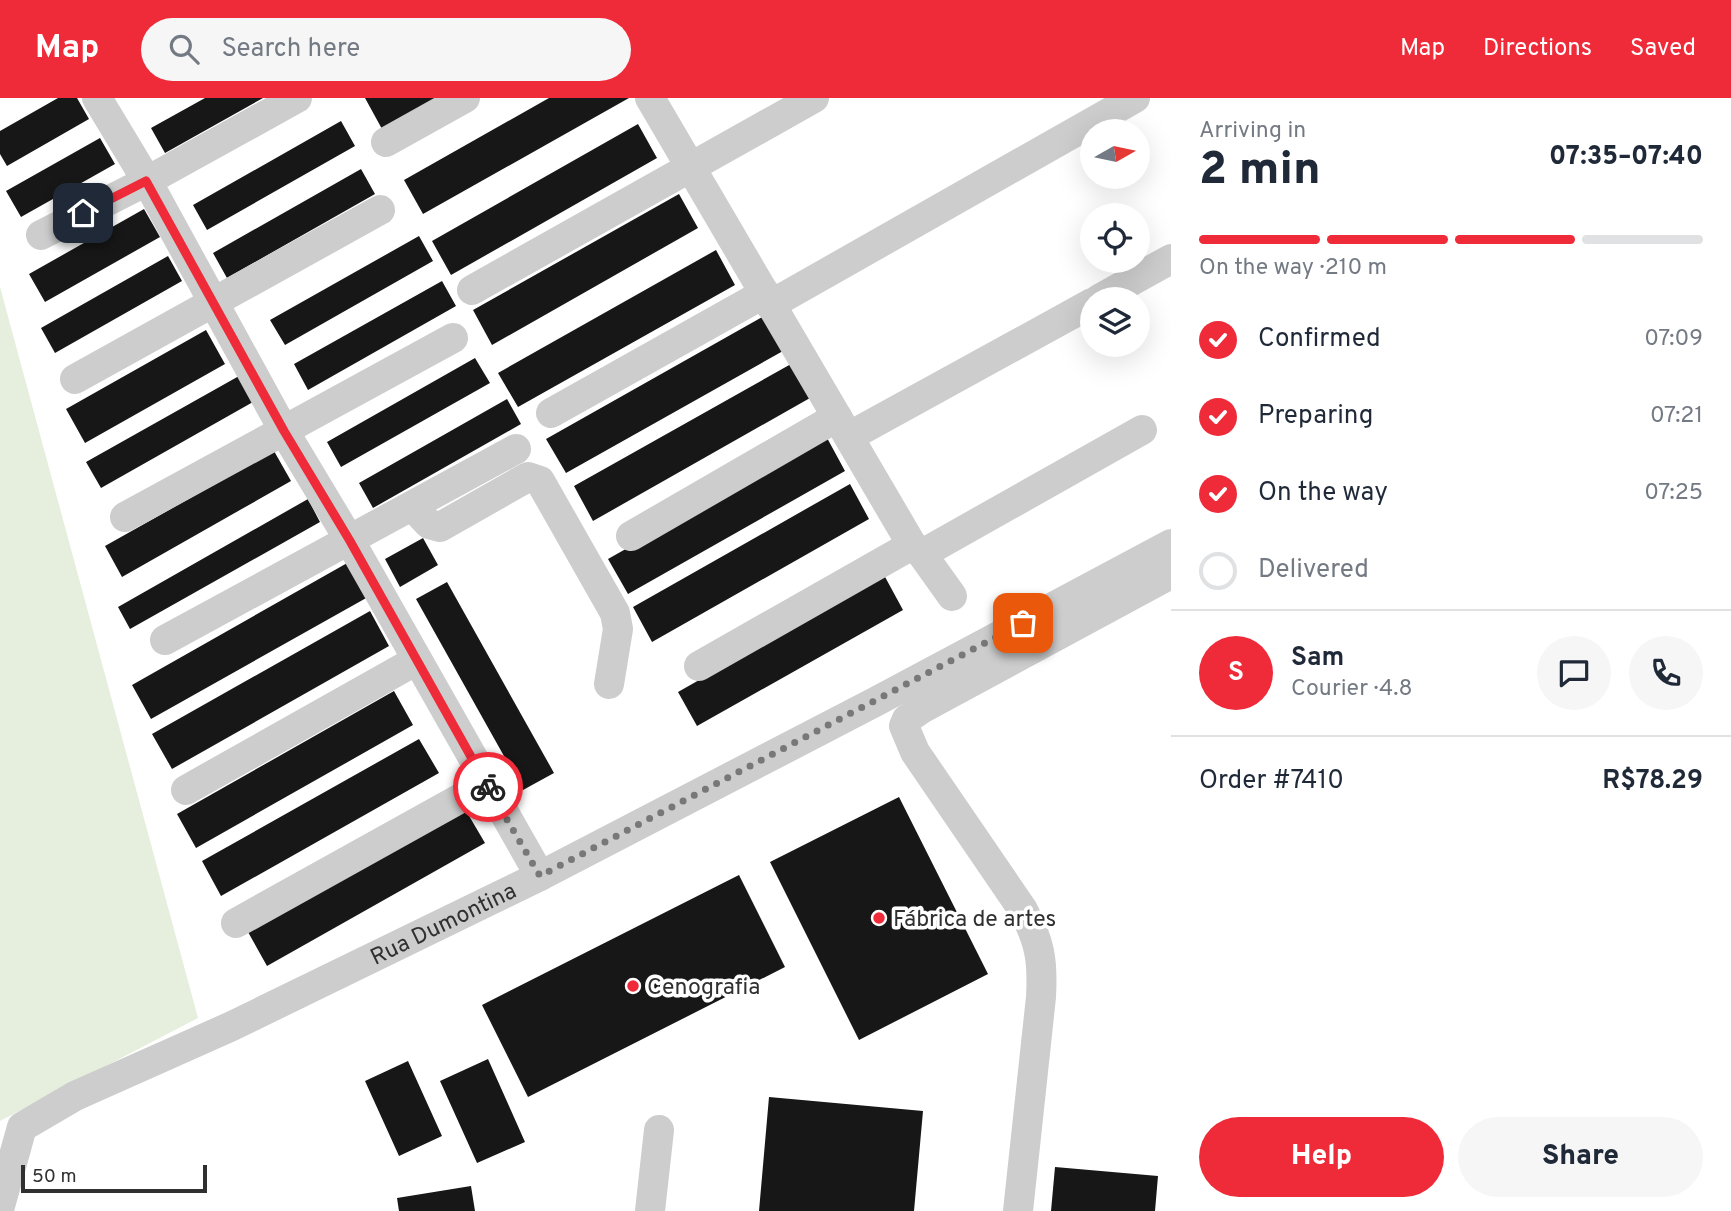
<!DOCTYPE html>
<html lang="en">
<head>
<meta charset="utf-8">
<style>
  body { margin:0; font-family:Overpass,sans-serif; background:#f6f6f7; color:#1f2937; height:100vh; display:flex; flex-direction:column; font-size:26px; white-space:nowrap }
  * { box-sizing:border-box; margin:0 }
  p { font-size:23px; color:#747a83 }
  .icon { flex:none; width:38px; height:38px; fill:none; stroke:currentColor; stroke-width:2; stroke-linecap:round; stroke-linejoin:round }
  .map { position:relative; flex:1; overflow:hidden }
  .drawer { display:flex; flex-direction:column; background:#fff; width:560px }
  .drawer>* { flex:none }
  .needle { width:46px; rotate:81deg }
  .fabs { position:absolute; left:1080px; top:21px; display:grid; gap:14px }
  .fabs a { display:grid; place-items:center; width:70px; height:70px; border-radius:50%; background:#fff; box-shadow:0 7px 28px #0002; font-size:35px }
  .scale { position:absolute; left:21px; bottom:18px; width:186px; box-sizing:border-box; padding-left:7px; border:4px solid #303030; border-top:0; font-size:19px; line-height:24px; white-space:nowrap; color:#303030; -webkit-text-stroke:5px #fff; paint-order:stroke }
  .pin { position:absolute; display:grid; place-items:center; width:60px; height:60px; color:#fff; margin:-30px; border-radius:14px; box-shadow:0 4px 10px #0006 }
  .courier { position:absolute; display:grid; place-items:center; width:70px; height:70px; margin:-35px; border:5px solid #ef2a39; border-radius:50%; background:#fff; color:#222; box-shadow:0 2px 9px #0007 }
  .overview em { font-style:normal; font-weight:800 }
  .overview div { display:flex; flex-direction:column-reverse }
  .overview { display:flex; align-items:center; justify-content:space-between; height:119px; padding:0 28px }
  h1 { font-size:46px; font-weight:800; line-height:52px }
  .bar { display:grid; grid-template-columns:repeat(4,1fr); gap:10px 7px; align-content:center; height:84px; padding:0 28px }
  .bar i { height:9px; border-radius:5px; background:#e0e1e3 }
  .bar .selected { background:#ef2a39 }
  .bar p { grid-column:span 4 }
  .line { display:flex; align-items:center; gap:18px; padding:0 28px; border-top:2px solid #e0e1e3 }
  .line div { flex:1 }
  .round { display:grid; place-items:center; flex:none; width:74px; height:74px; border-radius:37px; background:#f6f6f7 }
  ol { padding:0 28px; list-style:none }
  li { display:flex; align-items:center; gap:21px; height:77px }
  li p { margin-inline-start:auto }
  li .icon { padding:7px; border-radius:50%; background:#ef2a39; color:#fff; stroke-width:4 }
  li:last-child { color:#747a83 }
  li i { width:38px; height:38px; border:4px solid #e0e1e3; border-radius:50% }
  .primary-button { display:flex; gap:14px; margin-top:auto; padding:14px 28px }
  .primary-button a { flex:1; height:80px; border-radius:42px; background:#ef2a39; color:#fff; font-size:28px; font-weight:800; line-height:80px; text-align:center }
  .primary-button a+a { background:#f6f6f7; color:#1f2937 }
  header { display:flex; align-items:center; gap:42px; box-sizing:border-box; height:98px; padding:0 35px; background:#ef2a39; color:#fff }
  header strong { font-size:33px }
  nav { display:flex; gap:38px; margin-inline-start:auto; font-size:24px }
  .search { width:490px; height:63px; background:#f6f6f7; display:flex; align-items:center; gap:18px; box-sizing:border-box; padding:0 24px; border-radius:38px; color:#747a83; font-size:26px }
  main { display:flex; flex:1; min-height:0 }
  .map>svg:first-child { display:block }
  .green { fill:#e6eede }
  .building { fill:#171717 }
  .lines { fill:none; stroke-linecap:round; stroke-linejoin:round }
  .minor { stroke:#cdcdcd; stroke-width:30 }
  .done { stroke:#787878; stroke-width:7; stroke-dasharray:0 12.6 }
  .route { stroke:#ef2a39; stroke-width:9 }
  .poi-dot { fill:#ef2a39; stroke:#fff; stroke-width:2.5 }
  .labels { text-anchor:middle; stroke-width:7; stroke-linejoin:round; paint-order:stroke }
  .poi-label { font-size:23px; fill:#303030; stroke:#fff; text-anchor:start }
  .street-label { font-size:23px; fill:#303030; stroke:#fff }
</style>
</head>
<body>
<header>
<strong>Map</strong>
<div class="search"><svg class="icon" aria-label="search" viewBox="0 0 24 24"><circle cx="10" cy="10" r="6"/><path d="M15 15l6 6"/></svg>Search here</div>
<nav><a>Map</a><a>Directions</a><a>Saved</a></nav>
</header>
<main>
<div class="map">
<svg width="1171" height="1113" viewBox="0 0 1171 1113">
  <rect width="100%" height="100%" fill="#fff"/>
  <!-- green -->
  <path class="green" d="M0,189L198,920L0,1023Z"/>
  <!-- building -->
  <path class="building" d="M58,0H77L89,21L7,68L0,56V33Z
    M205,0H263L165,55L151,30Z
    M365,0H437L382,31Z
    M549,0H629L423,116L404,82Z
    M341,23L355,48L207,132L193,107Z
    M638,26L657,60L451,177L432,143Z
    M100,40L115,66L21,119L6,93Z
    M361,71L375,96L227,180L213,155Z
    M679,96L698,130L492,247L473,212Z
    M144,111L160,139L45,204L29,176Z
    M419,138L433,163L285,247L270,222Z
    M716,152L735,187L518,309L498,275Z
    M168,158L182,183L55,255L41,230Z
    M442,183L456,208L308,292L294,266Z
    M764,218L783,253L566,375L546,341Z
    M206,232L225,266L85,345L66,311Z
    M475,260L490,285L341,369L327,344Z
    M791,266L810,300L593,423L574,388Z
    M239,278L253,304L101,390L86,364Z
    M507,301L521,326L373,410L359,385Z
    M826,338L845,373L628,496L608,461Z
    M274,353L291,383L122,479L105,448Z
    M850,386L869,421L652,544L633,509Z
    M308,401L320,424L130,531L118,509Z
    M423,440L438,467L400,489L385,461Z
    M349,464L368,499L151,621L132,587Z
    M884,477L903,512L697,628L678,594Z
    M447,484L554,675L523,692L416,501Z
    M370,513L389,548L172,671L152,636Z
    M394,593L413,627L196,750L177,716Z
    M419,641L439,675L221,798L202,763Z
    M899,699L988,876L859,942L770,764Z
    M465,711L485,745L267,868L248,834Z
    M739,777L785,869L528,999L482,907Z
    M488,961L525,1044L477,1065L440,983Z
    M408,963L442,1038L399,1058L365,983Z
    M769,999L923,1013L914,1113H759Z
    M1055,1069L1158,1078L1155,1113H1051Z
    M471,1088L475,1113H399L397,1100Z"/>
  <g class="lines">
    <!-- minor -->
    <g class="minor">
      <path d="M97,0L147,83L284,333L350,443L540,778"/>
      <path d="M650,0L912,447L922,456L952,498"/>
      <path d="M386,44L465,0"/>
      <path d="M41,137L147,83L297,0"/>
      <path d="M472,192L814,0"/>
      <path d="M1099,201L1171,161"/>
      <path d="M770,207L1135,0"/>
      <path d="M75,281L380,112"/>
      <path d="M551,315L765,195"/>
      <path d="M850,338L1092,205"/>
      <path d="M413,409L429,426L440,429L528,379L540,383L615,515L618,531L609,586"/>
      <path d="M125,419L453,240"/>
      <path d="M631,438L837,319"/>
      <path d="M922,456L1142,332"/>
      <path d="M165,542L516,351"/>
      <path d="M699,568L912,447"/>
      <path d="M186,692L417,562"/>
      <path d="M236,825L486,686"/>
      <path id="s1" d="M0,1108L22,1029L75,998L232,928L540,778L875,604L1171,446"/>
      <path d="M650,1113L659,1032"/>
      <path d="M1018,1113L1041,899C1043,863 1040,844 1023,812L915,654L904,628L907,621L923,610L1171,476"/>
    </g>
  </g>
  <g class="lines">
    <!-- done -->
    <path class="done" d="M488,689L540,778L1023,525"/>
    <!-- route -->
    <path class="route" d="M83,115L146,83L284,333L350,443L488,689"/>
  </g>
  <!-- markers -->
  <g class="poi-dot">
    <circle cx="879" cy="820" r="7"/>
    <circle cx="633" cy="888" r="7"/>
  </g>
  <g class="labels">
    <!-- poi labels -->
    <g class="poi-label">
      <text x="893" y="828">Fábrica de artes</text>
      <text x="647" y="896">Cenografia</text>
    </g>
    <!-- street labels -->
    <g class="street-label">
      <text dy="8" stroke="none"><textPath href="#s1" startOffset="550">Rua Dumontina</textPath></text>
    </g>
  </g>
</svg>
<div class="fabs">
<a><svg class="needle" viewBox="-14 -14 28 28"><path d="M0-13l5 13h-10z" fill="#e53935"/><path d="M0 13l5-13h-10z" fill="#747a83"/></svg></a>
<a><svg class="icon" aria-label="locate" viewBox="0 0 24 24"><circle cx="12" cy="12" r="6"/><path d="M12 2v4M12 18v4M2 12h4M18 12h4"/></svg></a>
<a><svg class="icon" aria-label="layers" viewBox="0 0 24 24"><path d="M12 4l9 5-9 5-9-5zM3 14l9 5 9-5"/></svg></a>
</div>
<div class="scale">50 m</div>
<div class="pin" style="left:1023px;top:525px;background:#ea580c"><svg class="icon" aria-label="bag" viewBox="0 0 24 24"><path d="M5 8h14l-1 12H6zM9 8a3 3 0 0 1 6 0"/></svg></div>
<div class="pin" style="left:83px;top:115px;background:#1f2937"><svg class="icon" aria-label="home" viewBox="0 0 24 24"><path d="M3 11l9-7 9 7M6 9v11h12V9"/></svg></div>
<div class="courier" style="left:488px;top:689px"><svg class="icon" aria-label="bike" viewBox="0 0 24 24"><circle cx="6" cy="16" r="4"/><circle cx="18" cy="16" r="4"/><path d="M6 16l4-8h5l3 8M10 8l3 8H6M13 5h3"/></svg></div>
</div>
<section class="drawer">
<div class="overview"><div><h1>2 min</h1><p>Arriving in</p></div><em>07:35–07:40</em></div>
<div class="bar"><i class="selected"></i><i class="selected"></i><i class="selected"></i><i></i><p>On the way · 210 m</p></div>
<ol>
<li><svg class="icon" aria-label="check" viewBox="0 0 24 24"><path d="M5 12l5 5 9-10"/></svg>Confirmed<p>07:09</p></li>
<li><svg class="icon" aria-label="check" viewBox="0 0 24 24"><path d="M5 12l5 5 9-10"/></svg>Preparing<p>07:21</p></li>
<li><svg class="icon" aria-label="check" viewBox="0 0 24 24"><path d="M5 12l5 5 9-10"/></svg>On the way<p>07:25</p></li>
<li><i></i>Delivered</li>
</ol>
<div class="line" style="height:126px"><b class="round" style="background:#ef2a39;color:#fff">S</b><div><b>Sam</b><p>Courier · 4.8</p></div><a class="round"><svg class="icon" aria-label="chat" viewBox="0 0 24 24"><path d="M4 5h16v11H9l-5 4z"/></svg></a><a class="round"><svg class="icon" aria-label="phone" viewBox="0 0 24 24"><path d="M5 4h4l2 5-3 2q2 4 5 5l2-3 5 2v4C11 20 4 13 5 4z"/></svg></a></div>
<div class="line" style="height:91px"><div>Order #7410</div><b>R$78.29</b></div>
<div class="primary-button"><a>Help</a><a>Share</a></div>
</section>
</main>
</body>
</html>
